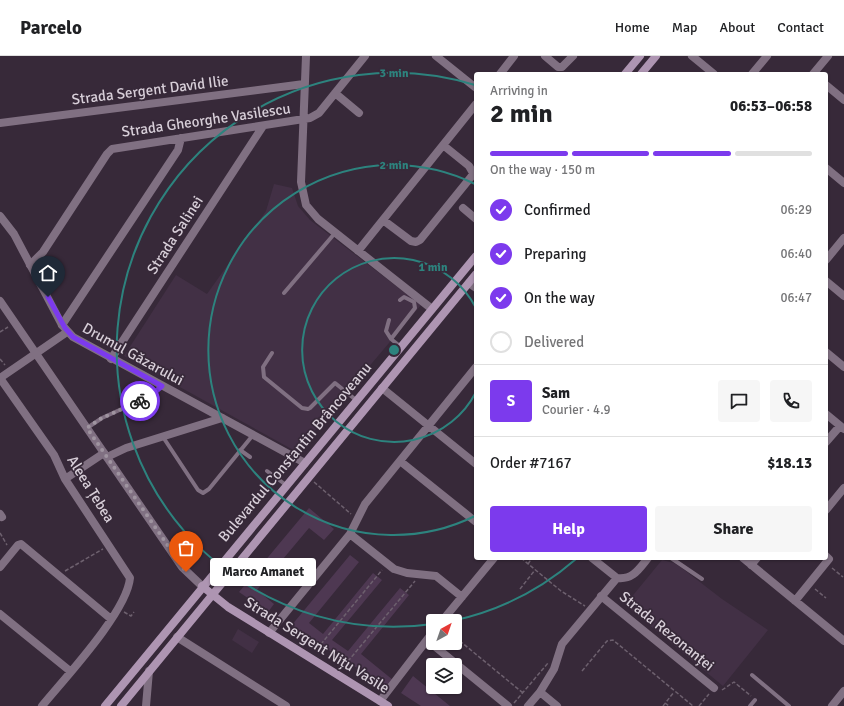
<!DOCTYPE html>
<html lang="en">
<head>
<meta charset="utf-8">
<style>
  body { margin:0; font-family:Signika,sans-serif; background:#f6f6f6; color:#202124; height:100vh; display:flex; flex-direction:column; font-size:15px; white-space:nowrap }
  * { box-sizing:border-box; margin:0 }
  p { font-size:13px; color:#757577 }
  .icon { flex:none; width:22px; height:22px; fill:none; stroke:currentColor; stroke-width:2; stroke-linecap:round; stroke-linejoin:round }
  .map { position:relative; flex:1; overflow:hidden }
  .panel { position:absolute; left:474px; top:16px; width:354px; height:488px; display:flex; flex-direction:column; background:#fff; border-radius:4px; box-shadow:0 1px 3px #0004 }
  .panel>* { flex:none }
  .needle { width:26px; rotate:40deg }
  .buttons { position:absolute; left:426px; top:558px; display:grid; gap:8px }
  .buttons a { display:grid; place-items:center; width:36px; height:36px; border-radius:4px; background:#fff; box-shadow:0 1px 3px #0004; font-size:20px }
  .pin { position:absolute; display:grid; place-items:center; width:34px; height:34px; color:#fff; margin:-41px -17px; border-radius:50% 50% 50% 0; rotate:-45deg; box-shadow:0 0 4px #0007 }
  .pin .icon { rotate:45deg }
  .courier { position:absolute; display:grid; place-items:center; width:40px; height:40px; margin:-20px; border:3px solid #7c3aed; border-radius:50%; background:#fff; color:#222; box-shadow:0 1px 5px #0007 }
  .bubble { position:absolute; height:28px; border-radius:4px; background:#fff; box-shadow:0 1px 3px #0004; font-size:13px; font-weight:700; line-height:28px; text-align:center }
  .summary em { font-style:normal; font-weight:700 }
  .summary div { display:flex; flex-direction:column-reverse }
  .summary { display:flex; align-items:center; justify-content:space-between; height:68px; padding:0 16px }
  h1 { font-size:26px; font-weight:700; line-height:30px }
  .bar { display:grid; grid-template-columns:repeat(4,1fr); gap:6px 4px; align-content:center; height:48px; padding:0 16px }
  .bar i { height:5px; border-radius:3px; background:#e0e0e0 }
  .bar .current { background:#7c3aed }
  .bar p { grid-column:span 4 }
  .line { display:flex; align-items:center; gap:10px; padding:0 16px; border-top:1px solid #e0e0e0 }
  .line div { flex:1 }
  .round { display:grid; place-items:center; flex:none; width:42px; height:42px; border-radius:4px; background:#f6f6f6 }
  ol { padding:0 16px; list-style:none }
  li { display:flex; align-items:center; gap:12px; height:44px }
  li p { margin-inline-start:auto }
  li .icon { padding:4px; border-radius:50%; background:#7c3aed; color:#fff; stroke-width:4 }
  li:last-child { color:#757577 }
  li i { width:22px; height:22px; border:2px solid #e0e0e0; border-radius:50% }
  .action { display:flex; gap:8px; margin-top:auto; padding:8px 16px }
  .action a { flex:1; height:46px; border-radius:4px; background:#7c3aed; color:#fff; font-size:16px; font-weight:700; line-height:46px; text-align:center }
  .action a+a { background:#f6f6f6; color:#202124 }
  header { display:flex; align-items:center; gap:24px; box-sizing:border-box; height:56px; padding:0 20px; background:#fff; border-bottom:1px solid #e0e0e0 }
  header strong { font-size:19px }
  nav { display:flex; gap:22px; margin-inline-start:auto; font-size:14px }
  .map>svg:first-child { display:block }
  .built { fill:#423045 }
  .green { fill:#4e3852 }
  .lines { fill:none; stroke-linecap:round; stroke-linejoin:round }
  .path { stroke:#6d606e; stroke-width:1.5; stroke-dasharray:4 2; stroke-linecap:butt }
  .service { stroke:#807082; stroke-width:4 }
  .minor { stroke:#807082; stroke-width:8 }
  .tertiary { stroke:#807082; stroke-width:8 }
  .secondary { stroke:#ae95b2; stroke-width:8 }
  .done { stroke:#9f94a0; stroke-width:4; stroke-dasharray:0 7.2 }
  .route { stroke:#7c3aed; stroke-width:5 }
  .ring { fill:none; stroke:#2d837e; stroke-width:2 }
  .labels { text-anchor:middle; stroke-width:3.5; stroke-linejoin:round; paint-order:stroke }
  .street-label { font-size:15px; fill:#d7ced8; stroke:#372939 }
  .centre { fill:#2d837e; stroke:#372939; stroke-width:2 }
  .ring-label { font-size:12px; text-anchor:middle; font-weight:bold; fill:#2d837e; stroke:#372939; stroke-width:3.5; stroke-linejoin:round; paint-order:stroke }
</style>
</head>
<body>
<header>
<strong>Parcelo</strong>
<nav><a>Home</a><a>Map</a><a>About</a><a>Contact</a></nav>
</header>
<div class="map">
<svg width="844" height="650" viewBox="0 0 844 650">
  <rect width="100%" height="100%" fill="#372939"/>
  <!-- built -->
  <path class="built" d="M274,128L292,132L298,150L310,164L421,249L297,396L124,300L176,219L207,238L266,155Z
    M662,504L674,507L683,513L722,543L768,574L723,630L625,549Z
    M238,573L259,586L252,597L232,584Z"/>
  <!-- green -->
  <path class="green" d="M309,452L334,473L324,484L309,472L257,534L274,548L268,556L239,536Z
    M350,499L359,506L309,567L323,578L373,517L382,524L332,584L348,595L400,532L409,539L361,598L393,624L387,631L291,570Z
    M413,620L450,650H421L401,637Z"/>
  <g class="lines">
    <!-- path -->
    <path class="path" d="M0,276L8,271
      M0,303L5,309
      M314,426L351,458
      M0,477L7,489
      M521,502L561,535L585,550
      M528,508L532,502
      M832,512L843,521
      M65,515L103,493
      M520,533L535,514
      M815,533L826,542
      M124,556L131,560L134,556
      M455,581L523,637
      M317,593L382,514
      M344,610L415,525
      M582,615L607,585L613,584L693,650
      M722,634L734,626L751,640
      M514,647L548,607
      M665,647L669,650
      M663,650L674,636
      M699,650L709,638"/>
    <!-- service -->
    <path class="service" d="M284,237L335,177
      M389,264L386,275L391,283L415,252L414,246L404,241L400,244
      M391,283L401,291
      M272,297L263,311L264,321L302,352L308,353L310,352L335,327L356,344
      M87,372L102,362L148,341L162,330
      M163,381L198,434L203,437L209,433L253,379
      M240,394L250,401
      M267,415L286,429
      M671,502L702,523
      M752,619L789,650
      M750,650L755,644"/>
    <!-- minor -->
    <path class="minor" d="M306,0L301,126L306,149L318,163L432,253
      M436,0L476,32
      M545,0L558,11H562L573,0
      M692,0L714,18
      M500,18L514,0
      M752,18L767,0
      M813,18L828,0
      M826,29L844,44
      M335,37L359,57
      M0,67L304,28
      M826,112L844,127
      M463,152L476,163
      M383,164L411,185L416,186L420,184L471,121L473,117L469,110L443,89
      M358,195L476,48
      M826,204L844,182
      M30,209L43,196L107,98L112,93L310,62L319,57L365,0
      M826,225L844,240
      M469,227L476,232
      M62,269L178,94L181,82
      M111,303L263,70
      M0,322L54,399L65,423L130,522C127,556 64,623 42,650
      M0,322L67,276
      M382,332L476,408
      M826,358L844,373
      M826,386L840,370
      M107,401L126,392L222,362
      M400,405L476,466
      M65,423L104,397
      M826,454L844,432
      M0,458L2,461
      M350,478L394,513L407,517L436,520L462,541
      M592,502L617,522
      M743,502L844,585
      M751,509L757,502
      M0,511L18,489L21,488L111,563
      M617,522C633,524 639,513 648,502
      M601,540L714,632
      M795,545L829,503L826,500
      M0,558L70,615
      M442,565L494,502
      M269,577L350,478L365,448L476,311
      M177,581L286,650
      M427,584L508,650
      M540,636L557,650
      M380,645L433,576
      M146,650L149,615
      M528,650L540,636L554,613L562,588L617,522
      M832,650L844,635"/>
    <!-- tertiary -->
    <path class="tertiary" d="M0,160L14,178L62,269L73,281L305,407
      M0,245L182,511L202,530
      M826,296L844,311"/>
    <!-- secondary -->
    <path class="secondary" d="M625,18L640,0
      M641,18L656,0
      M202,530L228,551L388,650
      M105,650L476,200
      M121,650L476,218"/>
  </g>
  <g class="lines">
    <!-- done -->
    <path class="done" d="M140,345L102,362L87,372L186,516"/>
    <!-- route -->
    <path class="route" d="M48,241L65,272L73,281L162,330L154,337L140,345"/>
  </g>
  <!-- distance rings -->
  <g class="ring">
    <path d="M476 336A92 92 0 1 1 476 252"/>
    <path d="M475 460A185 185 0 1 1 475 128"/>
    <path d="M576 503A277 277 0 0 1 452 565M433 568A277 277 0 1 1 475 29"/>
  </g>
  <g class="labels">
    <!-- street labels -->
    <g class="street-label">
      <text transform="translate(150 34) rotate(-7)" y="5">Strada Sergent David Ilie</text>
      <text transform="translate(206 64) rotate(-8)" y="5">Strada Gheorghe Vasilescu</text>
      <text transform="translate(175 179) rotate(-57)" y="5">Strada Salinei</text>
      <text transform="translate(133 298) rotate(29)" y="5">Drumul Găzarului</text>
      <text transform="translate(295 396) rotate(-50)" y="5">Bulevardul Constantin Brâncoveanu</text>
      <text transform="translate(91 433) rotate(58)" y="5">Aleea Țebea</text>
      <text transform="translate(667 575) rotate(39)" y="5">Strada Rezonanței</text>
      <text transform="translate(317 589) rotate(32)" y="5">Strada Sergent Nițu Vasile</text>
    </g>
  </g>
  <circle cx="394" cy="294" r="6" class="centre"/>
  <g class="ring-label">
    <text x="394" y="21">3 min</text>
    <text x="394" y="113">2 min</text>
    <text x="433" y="215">1 min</text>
  </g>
</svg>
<div class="buttons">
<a><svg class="needle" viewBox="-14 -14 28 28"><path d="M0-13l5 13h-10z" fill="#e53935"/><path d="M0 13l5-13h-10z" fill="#757577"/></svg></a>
<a><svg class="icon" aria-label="layers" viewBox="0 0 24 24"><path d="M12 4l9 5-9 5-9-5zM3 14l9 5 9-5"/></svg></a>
</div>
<div class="pin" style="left:186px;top:516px;background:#ea580c"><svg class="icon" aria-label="bag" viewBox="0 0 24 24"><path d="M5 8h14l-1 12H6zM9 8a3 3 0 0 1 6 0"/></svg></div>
<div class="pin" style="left:48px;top:241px;background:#1f2937"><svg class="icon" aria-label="home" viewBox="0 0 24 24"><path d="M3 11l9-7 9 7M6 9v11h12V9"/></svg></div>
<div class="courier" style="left:140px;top:345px"><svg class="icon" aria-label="bike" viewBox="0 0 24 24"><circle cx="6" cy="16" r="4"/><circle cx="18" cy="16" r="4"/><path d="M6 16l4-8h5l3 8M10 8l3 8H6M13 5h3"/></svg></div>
<div class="bubble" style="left:210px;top:502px;width:106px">Marco Amanet</div>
<section class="panel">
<div class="summary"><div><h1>2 min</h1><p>Arriving in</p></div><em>06:53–06:58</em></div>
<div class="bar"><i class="current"></i><i class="current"></i><i class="current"></i><i></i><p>On the way · 150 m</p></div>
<ol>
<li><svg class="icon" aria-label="check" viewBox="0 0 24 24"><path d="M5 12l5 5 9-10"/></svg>Confirmed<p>06:29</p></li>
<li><svg class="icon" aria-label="check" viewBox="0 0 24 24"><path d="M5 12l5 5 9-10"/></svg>Preparing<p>06:40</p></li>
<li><svg class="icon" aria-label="check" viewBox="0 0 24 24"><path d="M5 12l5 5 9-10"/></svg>On the way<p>06:47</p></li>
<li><i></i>Delivered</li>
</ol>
<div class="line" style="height:72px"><b class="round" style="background:#7c3aed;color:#fff">S</b><div><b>Sam</b><p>Courier · 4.9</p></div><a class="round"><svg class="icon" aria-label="chat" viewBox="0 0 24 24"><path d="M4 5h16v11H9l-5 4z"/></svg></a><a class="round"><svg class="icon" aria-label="phone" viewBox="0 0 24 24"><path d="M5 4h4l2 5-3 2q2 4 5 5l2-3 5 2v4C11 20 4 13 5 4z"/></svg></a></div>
<div class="line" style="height:52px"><div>Order #7167</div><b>$18.13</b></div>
<div class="action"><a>Help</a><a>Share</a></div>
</section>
</div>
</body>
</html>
